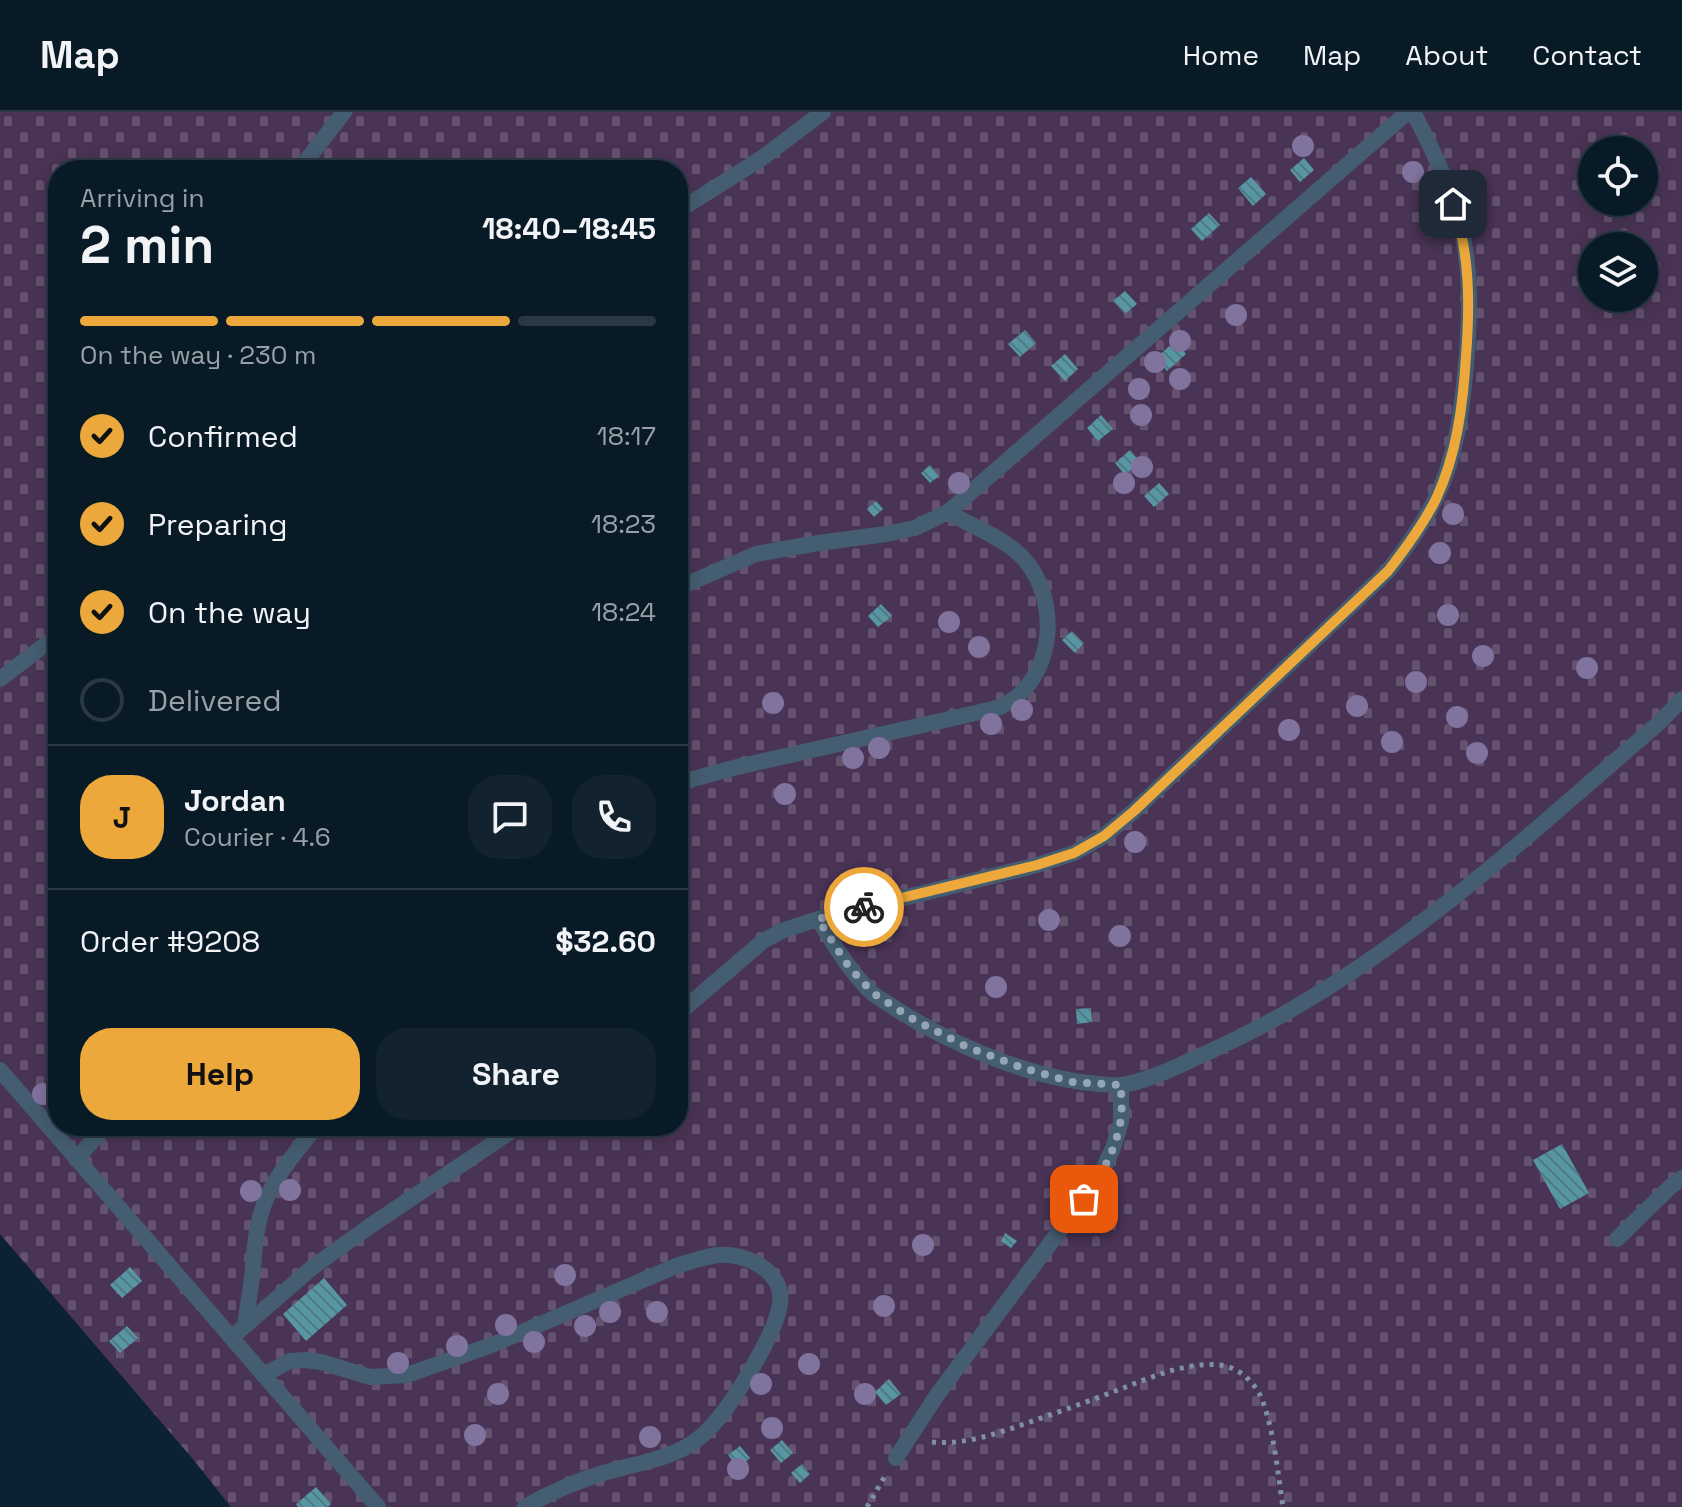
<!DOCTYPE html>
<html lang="en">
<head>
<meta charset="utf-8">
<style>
  body { margin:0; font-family:"Space Grotesk",sans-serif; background:#12232f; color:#f1f3f6; height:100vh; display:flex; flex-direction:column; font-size:30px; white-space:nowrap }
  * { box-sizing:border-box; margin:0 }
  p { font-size:26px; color:#99a1a7 }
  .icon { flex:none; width:44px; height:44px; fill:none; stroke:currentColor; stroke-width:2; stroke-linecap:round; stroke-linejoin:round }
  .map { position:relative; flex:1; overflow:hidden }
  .panel { position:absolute; left:48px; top:48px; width:640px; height:976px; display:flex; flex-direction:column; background:#091a27; border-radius:32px; box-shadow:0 4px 20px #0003,0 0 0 2px #293844 }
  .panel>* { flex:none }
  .controls { position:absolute; left:1578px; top:24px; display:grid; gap:16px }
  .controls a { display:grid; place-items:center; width:80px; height:80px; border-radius:50%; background:#091a27; box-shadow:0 4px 20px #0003,0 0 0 2px #293844; font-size:40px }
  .pin { position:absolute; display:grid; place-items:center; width:68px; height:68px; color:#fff; margin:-34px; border-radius:16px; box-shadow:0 4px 12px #0006 }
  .courier { position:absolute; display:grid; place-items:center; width:80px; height:80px; margin:-40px; border:6px solid #eda83c; border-radius:50%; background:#fff; color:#222; box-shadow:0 2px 10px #0007 }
  .headline em { font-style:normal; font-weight:800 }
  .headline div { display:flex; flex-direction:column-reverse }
  .headline { display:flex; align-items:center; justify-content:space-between; height:136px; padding:0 32px }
  h1 { font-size:52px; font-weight:800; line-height:60px }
  .bar { display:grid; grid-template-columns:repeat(4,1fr); gap:12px 8px; align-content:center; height:96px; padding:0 32px }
  .bar i { height:10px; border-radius:6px; background:#293844 }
  .bar .on { background:#eda83c }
  .bar p { grid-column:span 4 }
  .line { display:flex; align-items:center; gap:20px; padding:0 32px; border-top:2px solid #293844 }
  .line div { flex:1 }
  .round { display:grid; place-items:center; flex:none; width:84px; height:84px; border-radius:32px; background:#12232f }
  ol { padding:0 32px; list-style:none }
  li { display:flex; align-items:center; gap:24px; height:88px }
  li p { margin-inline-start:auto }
  li .icon { padding:8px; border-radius:50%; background:#eda83c; color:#111; stroke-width:4 }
  li:last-child { color:#99a1a7 }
  li i { width:44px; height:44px; border:4px solid #293844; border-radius:50% }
  .cta { display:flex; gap:16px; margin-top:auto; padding:16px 32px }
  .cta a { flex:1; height:92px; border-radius:32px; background:#eda83c; color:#111; font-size:32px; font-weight:800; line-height:92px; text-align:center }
  .cta a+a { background:#12232f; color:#f1f3f6 }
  header { display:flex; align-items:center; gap:48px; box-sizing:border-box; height:112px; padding:0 40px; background:#091a27; border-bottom:2px solid #293844 }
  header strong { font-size:38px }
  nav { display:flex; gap:44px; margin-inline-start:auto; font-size:28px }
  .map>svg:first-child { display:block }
  .cemetery { fill:url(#cemetery-stones); fill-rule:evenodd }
  .building { fill:url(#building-back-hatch) }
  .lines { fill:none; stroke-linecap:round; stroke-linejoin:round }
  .path { stroke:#7f91a0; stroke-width:5; stroke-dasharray:4 6; stroke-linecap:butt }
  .lane { stroke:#455d71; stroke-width:16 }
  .tree { fill:#80739e }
  .done { stroke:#94a5b3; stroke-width:8; stroke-dasharray:0 14.4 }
  .route { stroke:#eda83c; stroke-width:10 }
</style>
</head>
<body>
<header>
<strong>Map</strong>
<nav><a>Home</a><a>Map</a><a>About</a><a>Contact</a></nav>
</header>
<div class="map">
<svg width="1682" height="1395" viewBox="0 0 1682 1395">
  <defs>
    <pattern id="cemetery-stones" width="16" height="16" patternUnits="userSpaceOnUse" patternTransform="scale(2)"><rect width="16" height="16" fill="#4a3456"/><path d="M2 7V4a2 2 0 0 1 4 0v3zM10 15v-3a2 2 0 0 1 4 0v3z" fill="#64526f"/></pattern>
    <pattern id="building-back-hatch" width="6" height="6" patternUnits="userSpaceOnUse" patternTransform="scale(2)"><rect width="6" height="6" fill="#5796a2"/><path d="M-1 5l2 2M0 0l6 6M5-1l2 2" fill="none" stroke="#507a83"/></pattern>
  </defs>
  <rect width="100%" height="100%" fill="#0c2234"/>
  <!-- cemetery -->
  <path class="cemetery" d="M0,0H1682V1395H231L192,1346L0,1122ZM1592,38H1644V90H1592ZM58,58H678V1014H58ZM1592,134H1644V186H1592Z"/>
  <!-- building -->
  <path class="building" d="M1304,46L1314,58L1300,70L1290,58Z
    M1251,65L1266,82L1253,94L1238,76Z
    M1209,101L1220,113L1202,129L1191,117Z
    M1125,179L1137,192L1125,202L1113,189Z
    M1025,218L1036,231L1020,245L1008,232Z
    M1175,229L1186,242L1167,259L1156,246Z
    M1065,242L1078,257L1065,269L1051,254Z
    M1101,303L1113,317L1098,329L1087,316Z
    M1130,338L1140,350L1125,363L1115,351Z
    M930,353L939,364L930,371L921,361Z
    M1159,371L1169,382L1154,395L1144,384Z
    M876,389L883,397L874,405L867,397Z
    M881,492L892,504L878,515L868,504Z
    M1072,519L1084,531L1075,541L1062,528Z
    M1091,896L1092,910L1077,912L1076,897Z
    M1562,1032L1589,1081L1560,1097L1533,1048Z
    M1005,1121L1017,1129L1011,1136L1001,1129Z
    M130,1155L142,1169L122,1186L110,1173Z
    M324,1166L347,1193L306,1229L283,1202Z
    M127,1214L138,1226L120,1241L109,1229Z
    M889,1267L901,1282L886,1293L875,1280Z
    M782,1328L793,1341L781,1351L770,1338Z
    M740,1334L750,1346L738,1356L728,1343Z
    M802,1352L810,1362L800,1371L791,1361Z
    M316,1375L331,1392L328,1395H298L296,1392Z"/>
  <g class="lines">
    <!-- path -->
    <path class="path" d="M932,1330C965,1333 996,1322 1027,1311C1062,1299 1097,1286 1131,1273C1159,1262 1190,1250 1220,1253C1237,1255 1251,1267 1259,1281C1273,1309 1278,1363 1283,1395
      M867,1395L885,1364"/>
    <!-- lane -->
    <path class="lane" d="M299,58L344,0
      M678,99L762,46L823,0
      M678,476L756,442L818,431L886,422L915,416L948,400L1408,0
      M0,567L58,523
      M678,673L693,667L737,655L980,600C988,598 997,597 1004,593C1053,567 1060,496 1029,453C1011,428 974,416 948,400
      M818,807C834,832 849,859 871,880C878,886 888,891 896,897C953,933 1031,967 1099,972C1106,972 1115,974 1123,973C1152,968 1186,950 1213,938C1383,861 1520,730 1660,610L1682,587
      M678,902L763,829L784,818L818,807L1037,753L1074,741L1104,724L1134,699L1388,459C1406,436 1422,414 1435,388C1458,342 1463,290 1467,240C1470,197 1471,154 1460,112C1450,73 1432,36 1413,0
      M0,958L378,1395
      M76,1047L106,1014
      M1617,1127L1670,1075L1682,1066
      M245,1214C247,1198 250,1181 252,1165C255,1138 255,1111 267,1085C279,1059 299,1036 317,1014
      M232,1225L313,1155L370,1114L519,1014
      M263,1263L290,1249L305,1248L321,1250L370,1265L407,1263L492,1233L676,1154C690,1150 703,1145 717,1143C745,1140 785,1159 780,1192C775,1224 731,1295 708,1318C681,1347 639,1350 603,1361C574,1370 551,1380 525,1395
      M896,1346L937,1283L1099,1066L1113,1036L1121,1010V973"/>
  </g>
  <!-- trees -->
  <g class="tree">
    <circle cx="1303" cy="34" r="11"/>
    <circle cx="1413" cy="60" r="11"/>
    <circle cx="1236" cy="203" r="11"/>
    <circle cx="1180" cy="229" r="11"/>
    <circle cx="1155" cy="250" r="11"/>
    <circle cx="1180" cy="267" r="11"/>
    <circle cx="1139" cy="277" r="11"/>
    <circle cx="1141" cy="303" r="11"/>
    <circle cx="1142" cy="355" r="11"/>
    <circle cx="959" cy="371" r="11"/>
    <circle cx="1124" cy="371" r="11"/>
    <circle cx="1453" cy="402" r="11"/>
    <circle cx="1440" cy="441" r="11"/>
    <circle cx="1448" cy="503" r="11"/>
    <circle cx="949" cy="510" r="11"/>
    <circle cx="979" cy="535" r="11"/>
    <circle cx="1483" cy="544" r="11"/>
    <circle cx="1587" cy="556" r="11"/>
    <circle cx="1416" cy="570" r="11"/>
    <circle cx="773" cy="591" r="11"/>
    <circle cx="1357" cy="594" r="11"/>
    <circle cx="1022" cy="598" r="11"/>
    <circle cx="1457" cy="605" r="11"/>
    <circle cx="991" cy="612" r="11"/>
    <circle cx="1289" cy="618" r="11"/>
    <circle cx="1392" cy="630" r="11"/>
    <circle cx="879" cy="636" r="11"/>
    <circle cx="1477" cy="641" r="11"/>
    <circle cx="853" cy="646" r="11"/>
    <circle cx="785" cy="682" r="11"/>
    <circle cx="1135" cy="730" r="11"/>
    <circle cx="1049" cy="808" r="11"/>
    <circle cx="1120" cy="824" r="11"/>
    <circle cx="996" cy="875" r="11"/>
    <circle cx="43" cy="982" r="11"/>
    <circle cx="290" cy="1078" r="11"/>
    <circle cx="251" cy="1079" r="11"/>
    <circle cx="923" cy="1133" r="11"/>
    <circle cx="565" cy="1163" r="11"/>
    <circle cx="884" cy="1194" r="11"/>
    <circle cx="610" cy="1200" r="11"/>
    <circle cx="657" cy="1200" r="11"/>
    <circle cx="506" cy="1213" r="11"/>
    <circle cx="585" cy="1214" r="11"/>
    <circle cx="534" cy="1230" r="11"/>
    <circle cx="457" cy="1234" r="11"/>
    <circle cx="398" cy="1251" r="11"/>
    <circle cx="809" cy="1252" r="11"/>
    <circle cx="761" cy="1272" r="11"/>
    <circle cx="498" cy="1282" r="11"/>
    <circle cx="865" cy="1282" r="11"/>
    <circle cx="772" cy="1316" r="11"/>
    <circle cx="475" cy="1323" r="11"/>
    <circle cx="650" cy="1325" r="11"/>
    <circle cx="738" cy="1357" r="11"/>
  </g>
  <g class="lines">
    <!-- done -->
    <path class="done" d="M864,795L818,807L849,855L873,881L911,906L967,935L1023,956L1072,970L1121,973C1121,986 1123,1000 1120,1012C1115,1039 1101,1064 1084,1087"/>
    <!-- route -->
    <path class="route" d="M864,795L1037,753L1074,741L1104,724L1134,699L1388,459C1406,436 1423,413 1436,387C1457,342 1463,293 1466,244C1470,192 1470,141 1453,92"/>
  </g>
</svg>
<div class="controls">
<a><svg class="icon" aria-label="locate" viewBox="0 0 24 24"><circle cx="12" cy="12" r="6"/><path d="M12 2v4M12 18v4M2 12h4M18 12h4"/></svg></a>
<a><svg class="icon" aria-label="layers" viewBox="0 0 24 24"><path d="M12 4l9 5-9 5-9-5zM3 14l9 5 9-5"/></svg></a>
</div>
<div class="pin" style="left:1084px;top:1087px;background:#ea580c"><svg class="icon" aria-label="bag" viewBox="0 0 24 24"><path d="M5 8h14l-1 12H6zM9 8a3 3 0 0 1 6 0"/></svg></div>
<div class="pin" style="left:1453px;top:92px;background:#1f2937"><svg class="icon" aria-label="home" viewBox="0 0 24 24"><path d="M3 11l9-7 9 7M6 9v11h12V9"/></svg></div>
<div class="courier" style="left:864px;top:795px"><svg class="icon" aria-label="bike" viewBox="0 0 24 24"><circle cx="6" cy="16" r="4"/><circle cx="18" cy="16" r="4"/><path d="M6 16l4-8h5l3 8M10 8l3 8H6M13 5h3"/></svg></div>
<section class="panel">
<div class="headline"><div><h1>2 min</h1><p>Arriving in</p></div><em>18:40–18:45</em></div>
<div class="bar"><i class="on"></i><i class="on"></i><i class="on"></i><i></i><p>On the way · 230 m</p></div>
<ol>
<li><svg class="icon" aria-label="check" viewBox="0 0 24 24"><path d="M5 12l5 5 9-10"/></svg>Confirmed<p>18:17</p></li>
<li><svg class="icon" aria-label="check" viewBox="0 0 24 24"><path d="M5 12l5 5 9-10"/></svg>Preparing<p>18:23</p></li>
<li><svg class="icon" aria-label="check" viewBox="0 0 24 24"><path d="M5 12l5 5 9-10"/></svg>On the way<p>18:24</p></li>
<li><i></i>Delivered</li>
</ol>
<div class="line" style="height:144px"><b class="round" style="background:#eda83c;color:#111">J</b><div><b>Jordan</b><p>Courier · 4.6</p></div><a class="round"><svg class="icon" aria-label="chat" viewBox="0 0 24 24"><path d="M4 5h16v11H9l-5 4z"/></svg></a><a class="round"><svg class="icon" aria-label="phone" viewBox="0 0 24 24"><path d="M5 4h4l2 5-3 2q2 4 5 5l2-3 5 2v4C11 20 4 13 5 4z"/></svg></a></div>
<div class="line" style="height:104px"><div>Order #9208</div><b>$32.60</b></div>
<div class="cta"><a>Help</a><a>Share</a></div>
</section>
</div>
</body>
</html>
